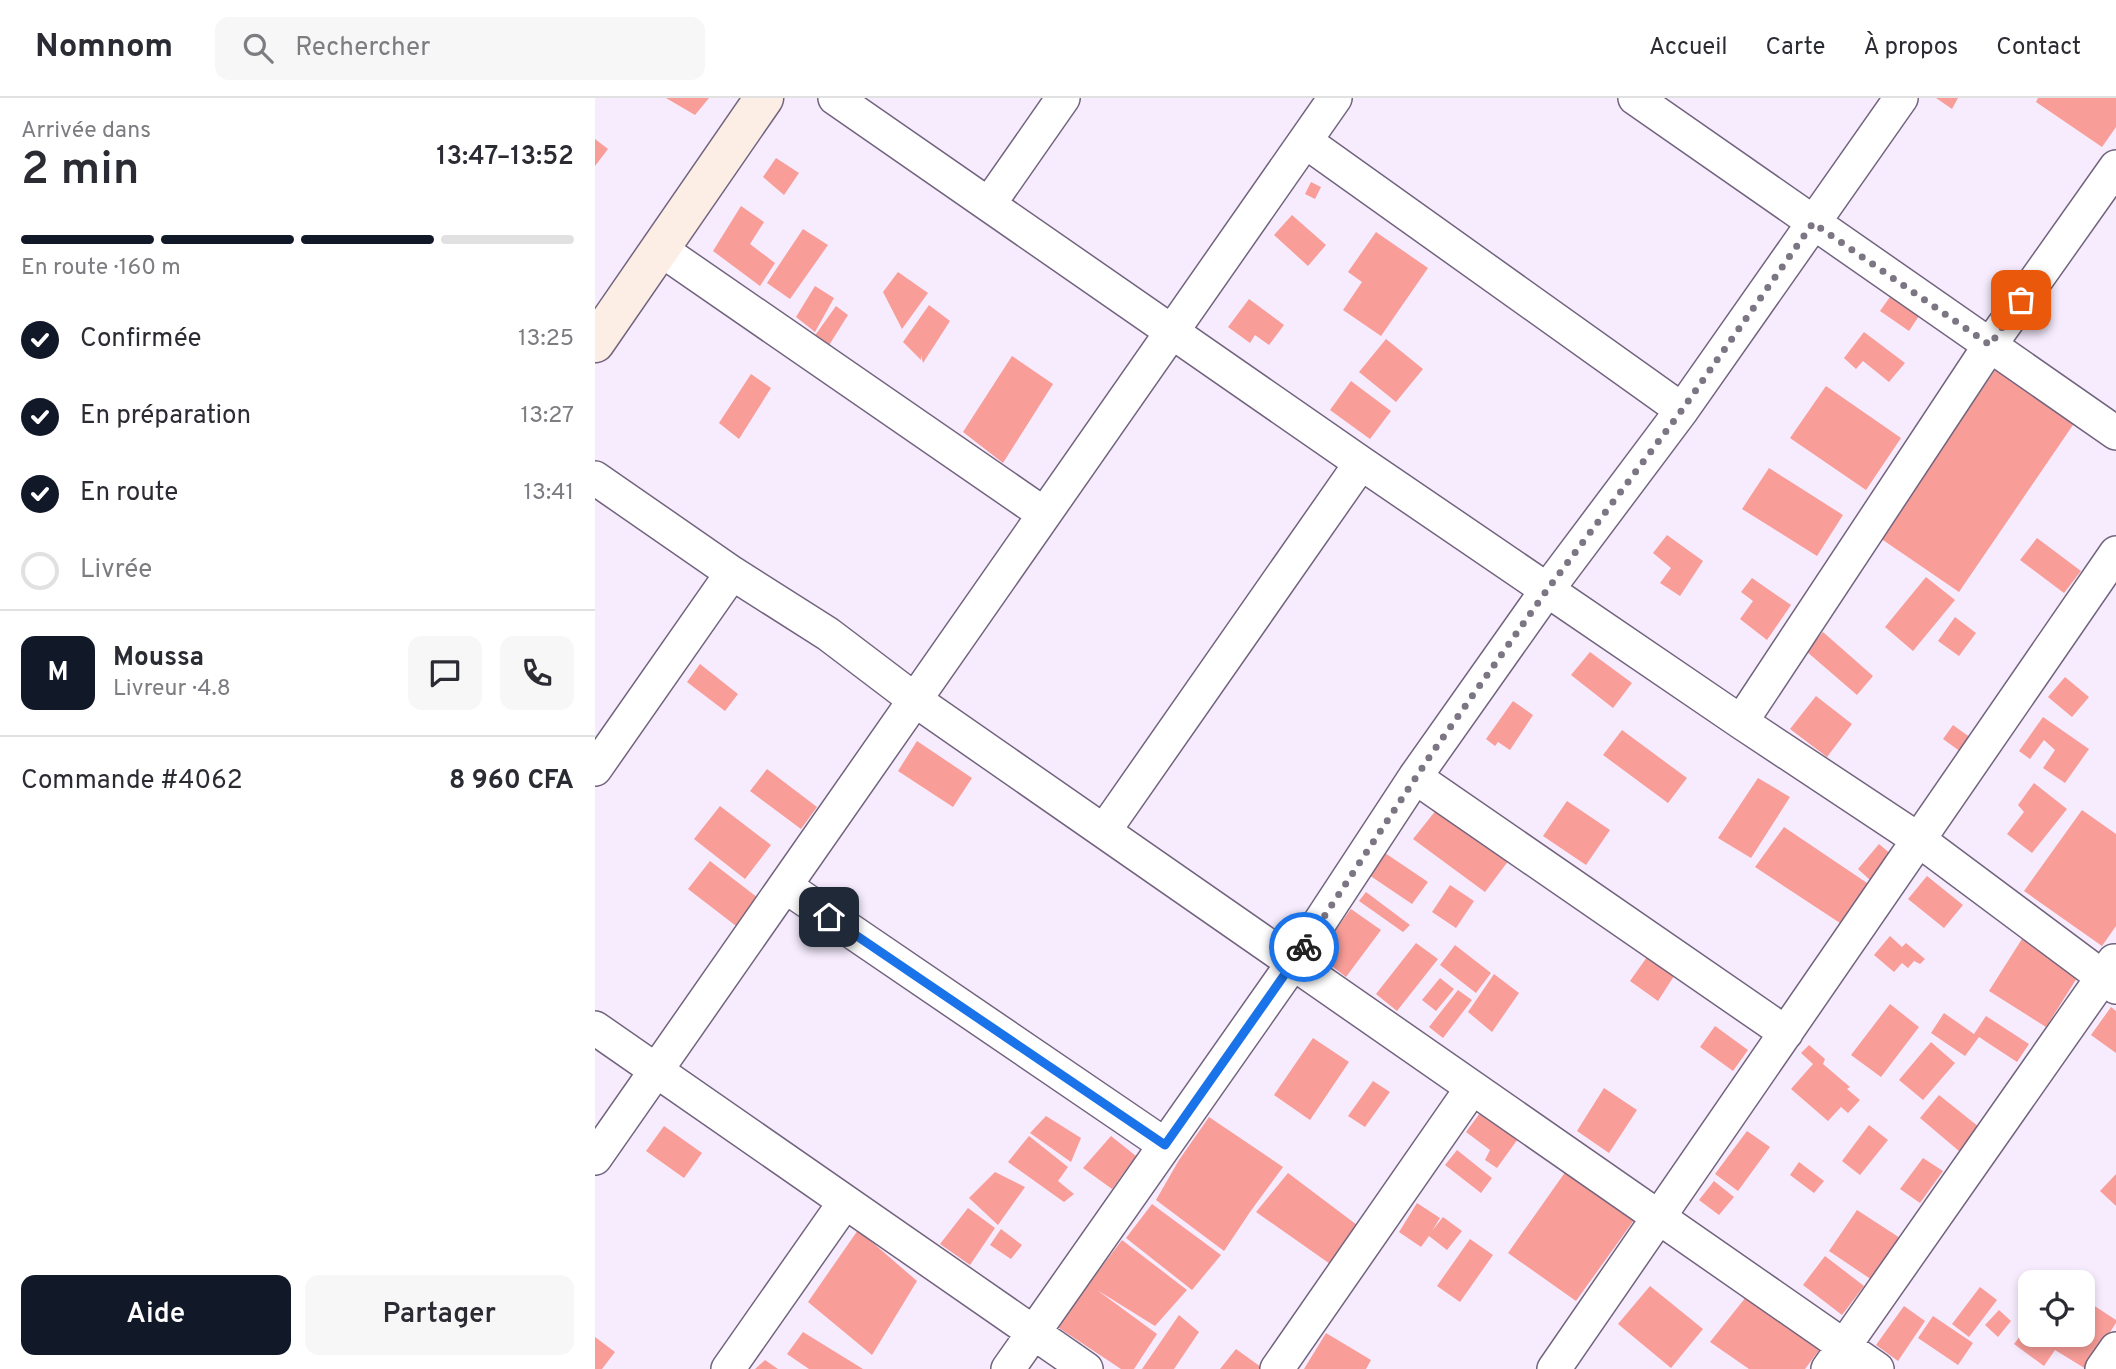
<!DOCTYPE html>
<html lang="fr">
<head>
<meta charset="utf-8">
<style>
  body { margin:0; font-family:Overpass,sans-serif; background:#f7f7f7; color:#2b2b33; height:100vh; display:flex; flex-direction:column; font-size:26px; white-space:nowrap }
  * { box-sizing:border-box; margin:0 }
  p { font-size:23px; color:#7c7c81 }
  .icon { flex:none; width:38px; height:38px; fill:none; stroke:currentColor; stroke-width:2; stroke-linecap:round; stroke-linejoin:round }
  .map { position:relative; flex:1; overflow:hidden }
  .side { display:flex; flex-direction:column; background:#fff; width:595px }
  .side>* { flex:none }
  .tools { position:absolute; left:1423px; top:1172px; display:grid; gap:14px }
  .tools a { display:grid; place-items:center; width:77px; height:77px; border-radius:14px; background:#fff; box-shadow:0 4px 10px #0003; font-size:35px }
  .pin { position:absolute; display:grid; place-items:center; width:60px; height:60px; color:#fff; margin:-30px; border-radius:14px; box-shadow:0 4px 10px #0006 }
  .courier { position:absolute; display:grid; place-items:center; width:70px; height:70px; margin:-35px; border:5px solid #1a73e8; border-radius:50%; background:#fff; color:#222; box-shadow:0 2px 9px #0007 }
  .overview em { font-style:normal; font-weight:600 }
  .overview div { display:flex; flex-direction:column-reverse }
  .overview { display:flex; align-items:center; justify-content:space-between; height:119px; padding:0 21px }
  h1 { font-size:46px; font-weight:600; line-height:52px }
  .bar { display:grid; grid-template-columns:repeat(4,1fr); gap:10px 7px; align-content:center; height:84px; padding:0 21px }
  .bar i { height:9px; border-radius:5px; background:#e1e1e2 }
  .bar .on { background:#111827 }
  .bar p { grid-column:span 4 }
  .line { display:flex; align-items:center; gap:18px; padding:0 21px; border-top:2px solid #e1e1e2 }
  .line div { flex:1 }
  .round { display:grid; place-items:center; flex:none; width:74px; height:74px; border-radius:14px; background:#f7f7f7 }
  ol { padding:0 21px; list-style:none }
  li { display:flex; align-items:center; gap:21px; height:77px }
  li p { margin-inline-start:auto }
  li .icon { padding:7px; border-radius:50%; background:#111827; color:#fff; stroke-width:4 }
  li:last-child { color:#7c7c81 }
  li i { width:38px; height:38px; border:4px solid #e1e1e2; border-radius:50% }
  .button { display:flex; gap:14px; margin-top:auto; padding:14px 21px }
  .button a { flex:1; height:80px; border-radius:14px; background:#111827; color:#fff; font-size:28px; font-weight:600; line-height:80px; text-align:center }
  .button a+a { background:#f7f7f7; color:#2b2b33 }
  header { display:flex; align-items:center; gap:42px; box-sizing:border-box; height:98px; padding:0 35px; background:#fff; border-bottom:2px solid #e1e1e2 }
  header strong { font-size:33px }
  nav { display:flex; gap:38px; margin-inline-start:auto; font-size:24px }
  .search { width:490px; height:63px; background:#f7f7f7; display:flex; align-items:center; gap:18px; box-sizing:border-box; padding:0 24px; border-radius:14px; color:#7c7c81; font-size:26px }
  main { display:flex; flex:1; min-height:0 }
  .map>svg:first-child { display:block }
  .building { fill:#f89d98 }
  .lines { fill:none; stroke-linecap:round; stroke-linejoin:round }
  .street-casing { stroke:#72647e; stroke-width:36 }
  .secondary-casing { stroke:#72647e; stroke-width:41 }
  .street { stroke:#fff; stroke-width:33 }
  .secondary { stroke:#fceee5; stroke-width:38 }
  .done { stroke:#7c7583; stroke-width:7; stroke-dasharray:0 12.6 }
  .route { stroke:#1a73e8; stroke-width:9 }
</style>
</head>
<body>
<header>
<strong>Nomnom</strong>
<div class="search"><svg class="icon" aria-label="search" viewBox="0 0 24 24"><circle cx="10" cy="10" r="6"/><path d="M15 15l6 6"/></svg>Rechercher</div>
<nav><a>Accueil</a><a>Carte</a><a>À propos</a><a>Contact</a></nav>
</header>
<main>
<section class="side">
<div class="overview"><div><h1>2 min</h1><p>Arrivée dans</p></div><em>13:47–13:52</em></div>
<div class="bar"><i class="on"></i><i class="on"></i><i class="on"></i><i></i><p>En route · 160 m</p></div>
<ol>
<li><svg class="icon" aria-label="check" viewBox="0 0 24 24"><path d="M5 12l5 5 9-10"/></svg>Confirmée<p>13:25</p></li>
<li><svg class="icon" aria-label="check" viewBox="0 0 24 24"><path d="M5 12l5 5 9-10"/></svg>En préparation<p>13:27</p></li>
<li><svg class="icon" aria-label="check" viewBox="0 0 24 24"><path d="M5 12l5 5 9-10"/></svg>En route<p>13:41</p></li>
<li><i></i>Livrée</li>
</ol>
<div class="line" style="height:126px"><b class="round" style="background:#111827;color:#fff">M</b><div><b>Moussa</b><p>Livreur · 4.8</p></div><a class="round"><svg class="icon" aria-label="chat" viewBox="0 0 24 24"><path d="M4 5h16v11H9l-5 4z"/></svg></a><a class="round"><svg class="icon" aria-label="phone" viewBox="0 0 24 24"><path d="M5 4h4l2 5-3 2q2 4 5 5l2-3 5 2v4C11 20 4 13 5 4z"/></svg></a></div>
<div class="line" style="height:91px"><div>Commande #4062</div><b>8 960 CFA</b></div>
<div class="button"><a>Aide</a><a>Partager</a></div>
</section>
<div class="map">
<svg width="1521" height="1271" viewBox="0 0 1521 1271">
  <rect width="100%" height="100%" fill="#f6ecfe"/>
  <!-- building -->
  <path class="building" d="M71,0H114L100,17Z
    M1341,0H1363L1357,11Z
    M1443,0H1521V29L1507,49L1441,4Z
    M0,41L13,51L0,68Z
    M181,60L204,75L189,97L168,79Z
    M716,84L726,89L720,101L710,96Z
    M146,108L169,124L155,146L180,165L165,188L118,153Z
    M697,117L731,147L713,168L679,137Z
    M208,131L233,147L195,201L172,185Z
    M781,134L833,170L786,238L748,212L767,184L753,174Z
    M303,174L333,195L307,231L288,194Z
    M220,188L239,200L220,234L201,219Z
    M1297,196L1326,215L1314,233L1285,213Z
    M654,201L689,227L674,247L660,237L655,245L633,229Z
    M334,207L355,223L328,265L326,257V262L308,244Z
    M241,208L253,217L231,252L216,243Z
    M1269,234L1310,265L1294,284L1268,263L1261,271L1249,260Z
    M791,241L828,271L801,304L764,274Z
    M417,258L458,286L408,365L368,334Z
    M1401,271L1480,324L1364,494L1285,440Z
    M156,276L176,290L144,341L124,325Z
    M756,283L796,313L775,341L735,312Z
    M1231,288L1306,340L1271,392L1195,340Z
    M1174,370L1248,417L1222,458L1147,411Z
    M1072,437L1108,463L1085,498L1065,485L1076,470L1058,455Z
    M1442,440L1486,473L1469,495L1425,462Z
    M1331,479L1360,502L1318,553L1290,529Z
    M1157,480L1196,507L1172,542L1145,521L1158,503L1146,494Z
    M1360,519L1381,535L1364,558L1343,543Z
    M1228,534L1278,578L1262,597L1211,553Z
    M995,554L1037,585L1018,610L976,577Z
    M105,566L143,596L130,613L92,584Z
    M1470,579L1494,599L1477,619L1453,599Z
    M1221,598L1257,626L1232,659L1195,631Z
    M918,603L938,617L915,652L903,644L900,648L891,641Z
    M1448,619L1494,651L1470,685L1448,670L1460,652L1449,642L1435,661L1424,653Z
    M1358,627L1376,640L1366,654L1348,641Z
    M1027,632L1092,680L1073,705L1008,657Z
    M322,643L377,680L358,709L303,673Z
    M172,671L222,709L206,731L155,693Z
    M1163,680L1195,699L1156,760L1123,740Z
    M1439,685L1472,711L1437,755L1412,736L1429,714L1423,707Z
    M972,703L1015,732L991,767L948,738Z
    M125,708L176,747L150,781L99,741Z
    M842,711L914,762L890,794L818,741Z
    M1487,712L1521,736V828L1507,848L1429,793Z
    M1189,729L1275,787L1248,827L1160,769Z
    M1284,746L1297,757L1275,782L1263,771Z
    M790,755L833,784L817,806L774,777Z
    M115,763L167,803L145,831L93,791Z
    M1332,778L1368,807L1349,830L1313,801Z
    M855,787L879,803L861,830L837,814Z
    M771,794L815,827L808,834L764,803Z
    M756,811L786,832L751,879L728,861L727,850Z
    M1432,833L1489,869L1451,929L1394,893Z
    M1295,838L1307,849L1311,845L1330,861L1325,866L1319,863L1313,870L1307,865L1299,874L1279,857Z
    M821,845L843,861L802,913L781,896Z
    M860,847L896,875L881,895L845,867Z
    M1052,859L1079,878L1063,903L1035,883Z
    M899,876L924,895L897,934L873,914Z
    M845,880L859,891L841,913L827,902Z
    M863,892L877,902L848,940L834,929Z
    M1295,906L1324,929L1286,979L1256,957Z
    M1516,909L1521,913V955L1496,937Z
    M1349,915L1379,936L1391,918L1434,946L1422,964L1384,939L1370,958L1336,935Z
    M1120,928L1153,952L1138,973L1105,949Z
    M718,940L754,964L715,1022L679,997Z
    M1336,944L1360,965L1328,1002L1304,982Z
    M1214,947L1230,961L1228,966L1255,989L1252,991L1265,1002L1253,1015L1246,1009L1233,1023L1196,991L1218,966L1206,955Z
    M778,983L795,994L770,1029L753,1018Z
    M1009,990L1042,1012L1014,1055L982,1033Z
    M1344,997L1384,1029L1364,1053L1325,1020Z
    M888,1011L925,1038L902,1070L890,1062L895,1052L871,1034Z
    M451,1018L486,1040L476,1064L435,1035Z
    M614,1019L688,1069L655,1114L629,1153L561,1102L584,1062Z
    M1274,1027L1293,1042L1265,1077L1247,1063Z
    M69,1028L107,1055L89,1080L51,1053Z
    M1152,1033L1175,1049L1143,1093L1120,1076Z
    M434,1038L473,1069L463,1083L479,1096L469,1104L413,1064Z
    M516,1038L541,1058L517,1091L488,1070Z
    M862,1052L897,1080L886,1095L850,1067Z
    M1328,1060L1348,1073L1325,1105L1305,1091Z
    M1204,1064L1229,1083L1219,1095L1195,1077Z
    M971,1073L1039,1122L981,1203L913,1155Z
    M400,1074L430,1089L403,1127L374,1100Z
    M693,1075L762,1127L738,1168L661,1114Z
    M1521,1076V1108L1505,1093Z
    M1119,1083L1139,1099L1124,1117L1104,1102Z
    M822,1105L845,1120L837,1133L848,1119L867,1133L852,1152L834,1138L826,1149L804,1134Z
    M557,1106L626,1157L597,1192L531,1140Z
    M373,1110L400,1130L375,1167L345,1146Z
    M1262,1112L1305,1140L1277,1182L1234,1153Z
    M406,1131L427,1147L416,1161L395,1147Z
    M263,1132L322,1183L277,1257L213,1204Z
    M875,1141L898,1157L865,1204L842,1188Z
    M527,1142L592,1192L560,1228L502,1192L562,1236L539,1271H526L461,1228Z
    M1230,1158L1269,1188L1247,1217L1208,1187Z
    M1055,1188L1108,1231L1076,1270L1023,1226Z
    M1385,1189L1402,1202L1374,1239L1357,1226Z
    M1151,1199L1225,1251L1210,1271H1154L1115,1244Z
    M1492,1203L1521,1222V1225L1491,1271L1460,1252L1449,1268L1419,1246L1435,1225V1237H1450L1464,1247L1470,1237H1488V1210Z
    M1309,1208L1330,1223L1303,1263L1281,1247Z
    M1404,1212L1416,1223L1403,1239L1390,1227Z
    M584,1217L604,1234L579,1271H547Z
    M1338,1218L1378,1245L1363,1267L1323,1240Z
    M208,1234L268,1271H214L192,1256Z
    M731,1235L776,1262L771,1271H709Z
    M0,1239L20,1254L7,1271H0Z
    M641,1251L666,1269L664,1271H625Z
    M170,1262L183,1271H160Z"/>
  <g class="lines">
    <!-- street casing -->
    <g class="street-casing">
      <path id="street" d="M240,0L766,365L1146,624L1324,742L1521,889
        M1040,0L1521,335
        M710,43L1087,312
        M394,106L468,0
        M65,151L449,416
        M0,380L137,475L233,536L320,602L1282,1271
        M1146,624L1395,247L1521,69
        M0,671L137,475
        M820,679L1191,935
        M509,733L766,365
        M190,788L570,1047
        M0,930L491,1271
        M0,1060L740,0
        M133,1271L250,1104
        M413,1271L698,865L820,679L952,492L1087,312L1306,0
        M682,1271L877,990
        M959,1271L1521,455
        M1233,1271L1519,863
        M1507,1271L1521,1251"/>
    </g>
    <!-- secondary casing -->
    <g class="secondary-casing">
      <path id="secondary" d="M0,245L169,0"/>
    </g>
    <!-- street -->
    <use href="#street" class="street"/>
    <!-- secondary -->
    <use href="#secondary" class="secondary"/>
  </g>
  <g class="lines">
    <!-- done -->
    <path class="done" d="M709,849L835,658L952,492L1087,312L1218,125L1395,247L1426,202"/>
    <!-- route -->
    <path class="route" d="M234,819L570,1047L709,849"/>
  </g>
</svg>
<div class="tools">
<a><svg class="icon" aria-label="locate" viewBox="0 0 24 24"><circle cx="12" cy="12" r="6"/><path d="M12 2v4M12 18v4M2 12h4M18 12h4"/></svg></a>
</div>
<div class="pin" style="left:1426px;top:202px;background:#ea580c"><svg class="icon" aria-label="bag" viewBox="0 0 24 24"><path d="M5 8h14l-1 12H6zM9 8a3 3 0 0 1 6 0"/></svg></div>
<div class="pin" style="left:234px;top:819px;background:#1f2937"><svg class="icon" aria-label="home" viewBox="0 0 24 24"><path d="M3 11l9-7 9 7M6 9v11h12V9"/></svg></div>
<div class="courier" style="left:709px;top:849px"><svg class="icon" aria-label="bike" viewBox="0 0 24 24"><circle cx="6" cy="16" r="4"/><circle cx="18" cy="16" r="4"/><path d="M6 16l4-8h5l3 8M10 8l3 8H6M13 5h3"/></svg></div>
</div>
</main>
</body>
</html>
